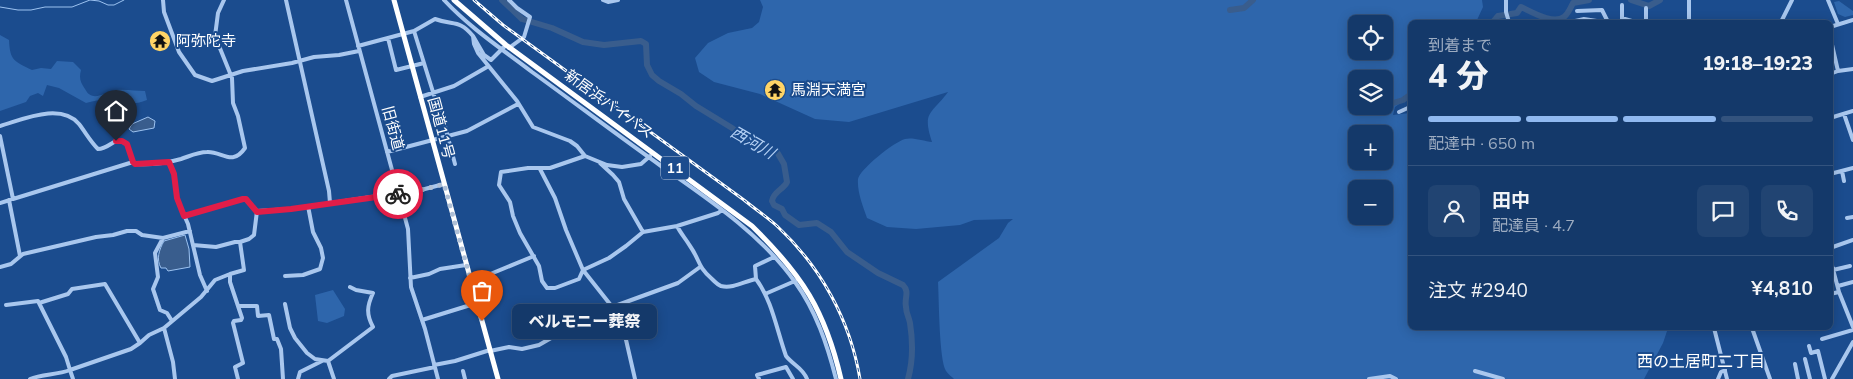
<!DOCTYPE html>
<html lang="ja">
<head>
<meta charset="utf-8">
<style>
  body { margin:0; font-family:Mulish,"Noto Sans JP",sans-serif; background:#214472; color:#f1f3f6; height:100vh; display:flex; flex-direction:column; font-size:19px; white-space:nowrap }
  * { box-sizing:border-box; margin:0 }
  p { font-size:16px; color:#9dacc1 }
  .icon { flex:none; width:28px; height:28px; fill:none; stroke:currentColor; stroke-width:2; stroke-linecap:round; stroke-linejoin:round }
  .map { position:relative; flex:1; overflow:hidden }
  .details { position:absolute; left:1408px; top:20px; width:425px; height:310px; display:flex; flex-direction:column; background:#14396a; border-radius:8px; box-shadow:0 2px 12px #0003,0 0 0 1px #33537e }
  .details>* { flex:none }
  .tools { position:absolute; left:1348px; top:15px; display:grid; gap:10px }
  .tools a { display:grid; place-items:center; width:45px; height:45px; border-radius:8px; background:#14396a; box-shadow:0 2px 12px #0003,0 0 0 1px #33537e; font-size:25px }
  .pin { position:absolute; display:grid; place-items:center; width:42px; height:42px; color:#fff; margin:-51px -21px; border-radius:50% 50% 50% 0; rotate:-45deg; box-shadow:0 0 5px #0007 }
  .pin .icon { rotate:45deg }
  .courier { position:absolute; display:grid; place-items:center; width:50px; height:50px; margin:-25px; border:4px solid #e11d48; border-radius:50%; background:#fff; color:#222; box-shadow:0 1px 6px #0007 }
  .bubble { position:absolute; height:35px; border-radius:8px; background:#14396a; box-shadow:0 2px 12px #0003,0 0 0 1px #33537e; font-size:16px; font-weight:800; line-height:35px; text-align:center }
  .head em { font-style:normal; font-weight:800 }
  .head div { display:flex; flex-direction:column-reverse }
  .head { display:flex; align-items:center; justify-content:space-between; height:85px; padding:0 20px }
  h1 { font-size:32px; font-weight:800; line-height:38px }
  .bar { display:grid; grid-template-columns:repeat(4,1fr); gap:8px 5px; align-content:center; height:60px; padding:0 20px }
  .bar i { height:6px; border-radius:4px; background:#33537e }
  .bar .current { background:#90b9f0 }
  .bar p { grid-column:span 4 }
  .line { display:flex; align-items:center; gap:12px; padding:0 20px; border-top:1px solid #33537e }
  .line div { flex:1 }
  .round { display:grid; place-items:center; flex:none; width:52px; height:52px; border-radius:8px; background:#214472 }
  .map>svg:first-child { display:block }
  .green { fill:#2e66ac; fill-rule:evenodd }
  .water { fill:#395d8d; stroke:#9cc2f0 }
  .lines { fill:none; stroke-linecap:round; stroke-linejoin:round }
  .stream { stroke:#9cc2f0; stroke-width:1 }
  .river { stroke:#395d8d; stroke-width:6 }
  .minor { stroke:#a9c7ee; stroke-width:4 }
  .highway { stroke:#fff; stroke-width:5 }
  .rail-casing { stroke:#fff; stroke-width:3 }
  .rail { stroke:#1b4c8e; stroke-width:1; stroke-dasharray:4; stroke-linecap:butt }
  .done { stroke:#afc0d7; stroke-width:5; stroke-dasharray:0 9 }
  .route { stroke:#e11d48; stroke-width:6 }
  .labels { text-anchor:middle; stroke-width:4; stroke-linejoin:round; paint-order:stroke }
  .shield { fill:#1b4c8e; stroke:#bbc9dd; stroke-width:1 }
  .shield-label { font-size:14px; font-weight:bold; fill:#fff }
  .poi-label { font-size:15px; fill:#fff; stroke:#1b4c8e; text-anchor:start }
  .street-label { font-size:15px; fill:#fff; stroke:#1b4c8e }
  .water-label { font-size:16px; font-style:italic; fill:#b5d1f5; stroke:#1b4c8e }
  .neighbourhood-label { font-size:16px; fill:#fff; stroke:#1b4c8e }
</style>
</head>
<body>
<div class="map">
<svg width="1853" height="379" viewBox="0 0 1853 379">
  <rect width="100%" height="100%" fill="#1b4c8e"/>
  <!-- green -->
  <path class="green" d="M760,0H1482L1483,7L1477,20L1478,22H1410V96L1395,107L1393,115L1410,113V328H1668L1663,343L1644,379H954C952,377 948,374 946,371C939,360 939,298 938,282L999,238L1008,223L1013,219L974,220L960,225L916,229L887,227L867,218C863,206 857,192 858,179C860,169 894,142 905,139C912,137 924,141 932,142C922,111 931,115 948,92L849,122L815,119L760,94L714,82L699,72L695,58L708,43L728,33L752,28L759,22L763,7ZM1356,24H1384V51H1356ZM1356,79H1384V106H1356ZM1356,134H1384V161H1356ZM1356,189H1384V216H1356Z
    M1839,1L1853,11V15L1845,17L1838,14L1834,2Z
    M0,35L9,40C10,61 14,61 32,70L41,68L51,69L57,61L73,62L81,70C79,78 80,82 85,89C93,104 105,91 117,90C126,89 136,91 145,91L147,100C128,107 131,100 115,99C105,98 95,101 86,103L59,88L47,85L43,96L38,93L30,96L26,102L0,111Z
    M333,290L345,309L344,316L327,323L318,321L315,295Z"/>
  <!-- water -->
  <path class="water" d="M148,117L155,121L154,128L133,132L129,129L132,124Z
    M185,235L189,249L190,267L168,271L166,268H161C156,259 159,250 164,241Z"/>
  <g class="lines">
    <!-- stream -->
    <path class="stream" d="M0,7L18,10H31L45,7H72L90,0L99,1L108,5H114L124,0"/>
    <!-- river -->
    <path class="river" d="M502,0L522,19L552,28L583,42L604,45L641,41L646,44L647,65L652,75L659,81L681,94L696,106L732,128L751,144L777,152L784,164L787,182C784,189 773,192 772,201L774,205L782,209L785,215L799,225L817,223L831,232L847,252L878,273L903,285C910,292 904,298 906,307C906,313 909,317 910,323C913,342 913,361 908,379
      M1631,0L1649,6L1660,0
      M1230,10L1244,8L1253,0
      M1493,22L1498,16L1517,13L1521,7C1532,12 1553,25 1564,17C1568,14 1571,7 1573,3L1589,0
      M1371,110L1403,100L1410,95"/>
    <!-- minor -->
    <path class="minor" d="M163,0L164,12L179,52L195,75L212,81L243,71L292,63L314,57L339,55L359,51
      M286,0L329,191L330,203
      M346,0L408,229L411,287L425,329L438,379
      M444,0C470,28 502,49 532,72C575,103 617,135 661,166C708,199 761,234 795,282C816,311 827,344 836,379
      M509,0L517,8L530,17L524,37L509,48
      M603,0L608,2L618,0
      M1506,0V12L1509,22
      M1828,0L1838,24
      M1622,5V20
      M1646,8V22
      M1577,11L1602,10L1608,22
      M1571,22L1584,19L1603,22
      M1615,22L1625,19L1635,22
      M1689,22V0
      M1781,22L1792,0
      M1830,27L1853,20
      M414,31L438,108L442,115L455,164
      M1830,36L1838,71
      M388,38L396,70L424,63
      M506,45L491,60L484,55L473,36L474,44L478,53L517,101L533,127L570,141L577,146L585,156
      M358,46L414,31L435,19C454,26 459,19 473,36
      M1830,74L1838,71L1853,69
      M420,97L454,86L487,67
      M1399,112L1410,107
      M1844,114L1853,140
      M1830,118L1853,111
      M0,126C22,120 60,102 79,124C86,133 90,141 98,149C111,149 113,135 127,144L133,162L135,164C150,165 167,163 181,159C190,156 198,152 207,152C222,151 232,167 245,148L238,116L233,103L232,78L215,36L218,13L224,0
      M0,136L13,199L133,162
      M387,152L467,131L518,104
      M650,156L641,164L622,167L607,165L585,156L550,168H528L501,172L499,185L510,202L513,216L520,233L539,266L542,281L547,288H555L579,279L583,270L609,258L626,246L643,232L677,226L718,213L722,210
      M169,162L174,173L177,199L188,224L200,275L207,291
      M600,163L613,175L619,182L624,199L643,232
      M540,169L555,198L566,230L583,270L621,318L635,379
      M1842,171L1844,181
      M1830,174L1853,168
      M398,196L444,184
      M9,200L20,256
      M0,203L10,200
      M184,216L243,199H246L257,211
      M1847,218L1853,217
      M677,226C681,234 686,239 690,246C700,260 697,266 712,279C714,281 718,285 721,286C733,289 745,281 756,279C772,300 777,331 786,356C793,365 803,368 807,379
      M163,238L155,253L158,277L153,289L160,310L167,313L172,321
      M193,245L216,247L235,242H240
      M1830,248L1853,240
      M1830,258L1839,292L1853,327
      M0,267L11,264L23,254L96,237L113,235L127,231H136L142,235L163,238L190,231
      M1833,270L1850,266
      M285,276L303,275L320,269L323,258L321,248L313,232L308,206
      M410,278L429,274L440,269L466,265
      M756,279L755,266L774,257
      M471,282L534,256
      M1838,286L1853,282
      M765,294L795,281
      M1830,294L1839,292
      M285,304L290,328L295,338L307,353L315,359L328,361L373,327C366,314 367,306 373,293L356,290L350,287
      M6,305L38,301L39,303
      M239,306H257L258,316L269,315L274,339H277L281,349L283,379
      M422,320L477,303
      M164,328L173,362L175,379
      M1714,328L1727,379
      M1752,328L1770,379
      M1822,339L1853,330
      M1809,346L1811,353L1818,351L1825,379
      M490,351L509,347L522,349L539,345L593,314L678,283L700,267
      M1805,359L1810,379
      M328,361L334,379
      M1795,364L1798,379
      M434,365L455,361L490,350
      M463,371L465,379
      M1475,371L1503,379
      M30,379C42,374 57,375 70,370L66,357L39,303L68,294L72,289L105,284L140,343
      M73,379L70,370L131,349L140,343L149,335L164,328L201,297L215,280L230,274
      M238,379L235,367L243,363L233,323L234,321L241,320L242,318L230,282V274L244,270L240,242L249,239L254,235L257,211L291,209L398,193
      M298,379L300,372L322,361
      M389,379L392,376L435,367
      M759,379L757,375L786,367L793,379
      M1369,379L1390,376L1396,379
      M1718,379L1721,372L1725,370
      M1832,379L1853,342"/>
    <!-- highway -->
    <path class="highway" d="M394,0L498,379
      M454,0L506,45L752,226C802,275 825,310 841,379"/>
    <!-- rail casing -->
    <g class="rail-casing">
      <path id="rail" d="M474,0L503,25L744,200C755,209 767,217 777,226C821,267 850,320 860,379"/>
    </g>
    <!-- rail -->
    <use href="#rail" class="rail"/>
  </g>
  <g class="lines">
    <!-- done -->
    <path class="done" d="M398,194V196L444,184L482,321"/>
    <!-- route -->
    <path class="route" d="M116,141H122L127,144L133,162L135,164L169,162L174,174L177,198L184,216L243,199H246L257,212L291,209L398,194"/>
  </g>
  <!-- icons -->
  <defs>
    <g id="temple-disc" transform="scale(1.125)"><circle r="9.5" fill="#ffd466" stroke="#1b4c8e"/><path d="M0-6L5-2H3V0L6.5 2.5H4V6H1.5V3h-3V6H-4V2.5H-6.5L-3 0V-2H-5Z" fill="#111"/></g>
  </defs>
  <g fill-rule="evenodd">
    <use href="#temple-disc" x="160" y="41"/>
    <use href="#temple-disc" x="775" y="90"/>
  </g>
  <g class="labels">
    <!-- shield labels -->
    <rect class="shield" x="661" y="156.5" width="28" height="23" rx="4"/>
    <g class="shield-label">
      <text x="675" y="173">11</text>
    </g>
    <!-- poi labels -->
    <g class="poi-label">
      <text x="176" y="46">阿弥陀寺</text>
      <text x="791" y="95">馬淵天満宮</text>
    </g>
    <!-- street labels -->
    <g class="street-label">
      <text transform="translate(609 104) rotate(36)" y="5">新居浜バイパス</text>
      <text transform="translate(393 128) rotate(75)" y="5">旧街道</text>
      <text transform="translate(441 128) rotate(75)" y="5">国道11号</text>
    </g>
    <!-- water labels -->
    <g class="water-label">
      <text transform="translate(753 142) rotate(30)" y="6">西河川</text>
    </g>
    <!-- neighbourhood labels -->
    <g class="neighbourhood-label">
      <text x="1701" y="367">西の土居町二丁目</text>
    </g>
  </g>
</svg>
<div class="tools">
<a><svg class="icon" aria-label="locate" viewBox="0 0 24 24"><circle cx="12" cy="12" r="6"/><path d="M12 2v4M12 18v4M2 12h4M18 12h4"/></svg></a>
<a><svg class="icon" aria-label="layers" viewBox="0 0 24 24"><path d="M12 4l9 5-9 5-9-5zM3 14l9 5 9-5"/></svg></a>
<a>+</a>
<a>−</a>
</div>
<div class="pin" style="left:482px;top:321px;background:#ea580c"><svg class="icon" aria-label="bag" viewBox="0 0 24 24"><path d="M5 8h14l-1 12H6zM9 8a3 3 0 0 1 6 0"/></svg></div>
<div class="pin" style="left:116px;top:141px;background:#1f2937"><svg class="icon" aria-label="home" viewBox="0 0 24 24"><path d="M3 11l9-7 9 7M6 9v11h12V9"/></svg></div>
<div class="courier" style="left:398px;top:194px"><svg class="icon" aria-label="bike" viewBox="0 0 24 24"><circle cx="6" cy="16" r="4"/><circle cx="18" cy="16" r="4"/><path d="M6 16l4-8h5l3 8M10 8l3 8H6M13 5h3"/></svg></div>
<div class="bubble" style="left:512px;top:304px;width:145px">ベルモニー葬祭</div>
<section class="details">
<div class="head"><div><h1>4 分</h1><p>到着まで</p></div><em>19:18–19:23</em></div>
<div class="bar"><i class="current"></i><i class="current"></i><i class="current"></i><i></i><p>配達中 · 650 m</p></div>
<div class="line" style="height:90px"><a class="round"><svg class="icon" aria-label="person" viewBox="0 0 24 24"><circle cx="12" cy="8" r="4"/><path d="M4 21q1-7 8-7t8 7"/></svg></a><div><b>田中</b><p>配達員 · 4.7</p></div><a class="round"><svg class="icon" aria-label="chat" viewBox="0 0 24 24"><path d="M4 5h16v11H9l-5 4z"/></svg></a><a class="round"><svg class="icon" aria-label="phone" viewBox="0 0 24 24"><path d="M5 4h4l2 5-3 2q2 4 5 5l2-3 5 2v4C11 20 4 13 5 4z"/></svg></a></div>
<div class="line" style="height:65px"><div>注文 #2940</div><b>¥4,810</b></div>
</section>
</div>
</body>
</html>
